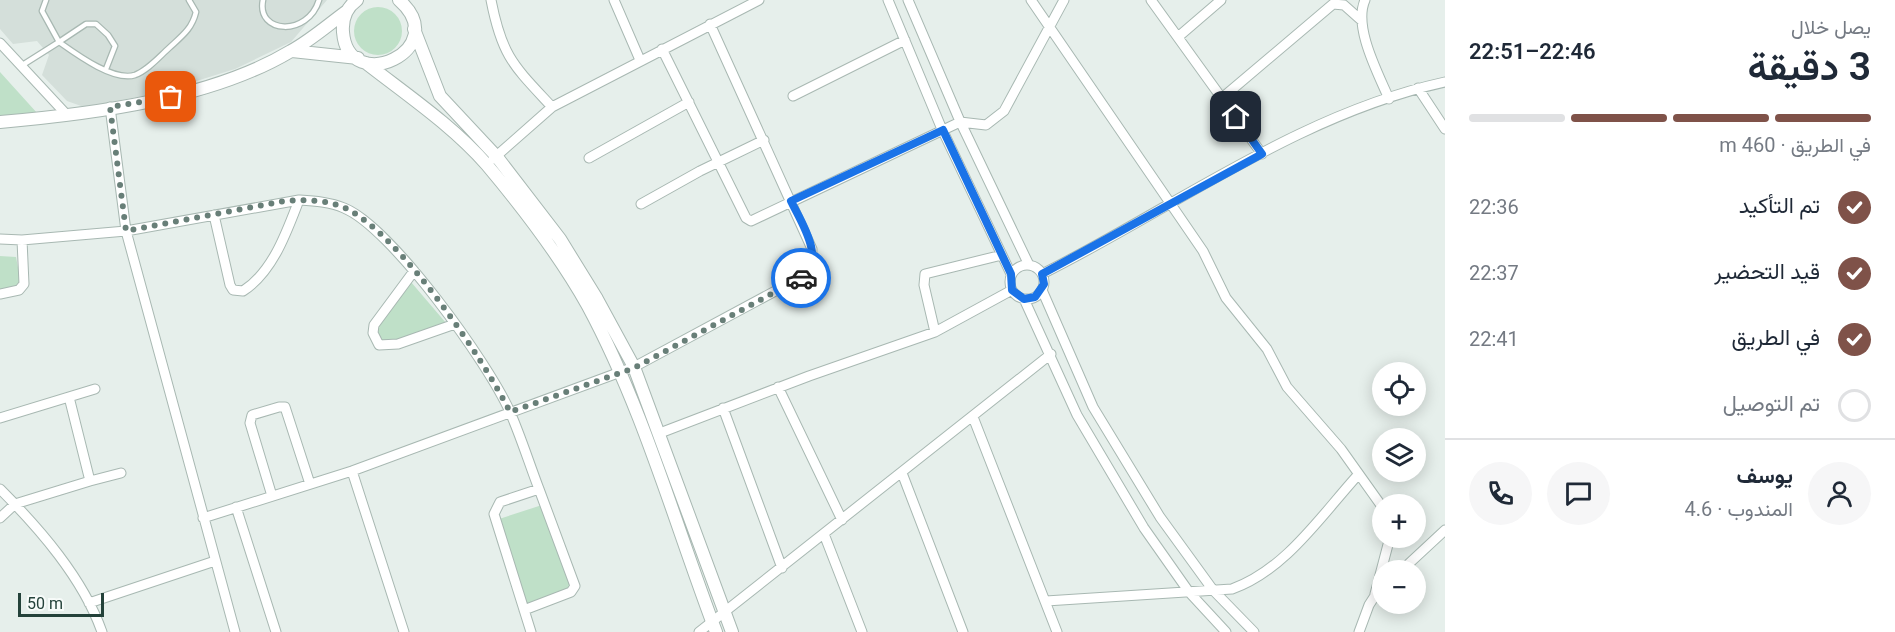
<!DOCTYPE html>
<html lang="ar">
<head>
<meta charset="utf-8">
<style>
  body { margin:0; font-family:Roboto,Vazirmatn,sans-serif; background:#f6f6f7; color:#1f2937; direction:rtl; height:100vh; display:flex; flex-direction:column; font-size:22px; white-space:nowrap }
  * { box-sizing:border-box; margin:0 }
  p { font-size:20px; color:#747a83 }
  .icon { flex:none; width:33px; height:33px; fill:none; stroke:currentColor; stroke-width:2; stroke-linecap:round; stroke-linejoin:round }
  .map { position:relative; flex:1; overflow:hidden; direction:ltr }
  .side { display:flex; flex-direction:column; background:#fff; width:450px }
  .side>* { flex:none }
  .buttons { position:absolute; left:1372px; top:362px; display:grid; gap:12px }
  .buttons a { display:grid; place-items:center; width:54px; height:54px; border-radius:50%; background:#fff; box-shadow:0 3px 15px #0003; font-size:30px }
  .scale { position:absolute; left:18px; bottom:15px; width:86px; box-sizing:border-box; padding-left:6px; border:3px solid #24423a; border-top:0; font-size:16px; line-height:21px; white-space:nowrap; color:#24423a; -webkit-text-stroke:4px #f7fbf9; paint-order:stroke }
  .pin { position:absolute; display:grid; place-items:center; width:51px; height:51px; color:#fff; margin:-26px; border-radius:12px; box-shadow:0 3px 9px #0006 }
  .courier { position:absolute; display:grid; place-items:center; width:60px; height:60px; margin:-30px; border:4px solid #1a73e8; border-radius:50%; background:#fff; color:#222; box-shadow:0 2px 8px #0007 }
  .head em { font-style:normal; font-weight:600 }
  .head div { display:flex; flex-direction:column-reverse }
  .head { display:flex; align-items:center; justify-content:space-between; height:102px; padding:0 24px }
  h1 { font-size:39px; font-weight:600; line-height:45px }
  .bar { display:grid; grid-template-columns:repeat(4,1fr); gap:9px 6px; align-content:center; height:72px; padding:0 24px }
  .bar i { height:8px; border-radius:4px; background:#e0e1e3 }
  .bar .on { background:#7f5249 }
  .bar p { grid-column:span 4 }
  .line { display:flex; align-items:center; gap:15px; padding:0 24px; border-top:2px solid #e0e1e3 }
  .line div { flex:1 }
  .round { display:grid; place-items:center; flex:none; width:63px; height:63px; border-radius:32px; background:#f6f6f7 }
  ol { padding:0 24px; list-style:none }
  li { display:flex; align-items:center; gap:18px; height:66px }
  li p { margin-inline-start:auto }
  li .icon { padding:6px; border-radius:50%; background:#7f5249; color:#fff; stroke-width:4 }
  li:last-child { color:#747a83 }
  li i { width:33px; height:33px; border:3px solid #e0e1e3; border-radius:50% }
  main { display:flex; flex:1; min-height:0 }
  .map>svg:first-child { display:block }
  .built { fill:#d4dfda }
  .green { fill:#bfe0c8 }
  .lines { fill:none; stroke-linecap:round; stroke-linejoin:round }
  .service-casing { stroke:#a8b8b2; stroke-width:7 }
  .minor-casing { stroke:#a8b8b2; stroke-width:11 }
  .tertiary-casing { stroke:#a8b8b2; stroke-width:14 }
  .service { stroke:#fff; stroke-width:4.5 }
  .minor { stroke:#fff; stroke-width:9 }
  .tertiary { stroke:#fff; stroke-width:12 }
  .done { stroke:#687f78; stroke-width:6; stroke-dasharray:0 10.8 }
  .route { stroke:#1a73e8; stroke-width:8 }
</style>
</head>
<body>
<main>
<section class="side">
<div class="head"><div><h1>3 دقيقة</h1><p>يصل خلال</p></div><em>22:46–22:51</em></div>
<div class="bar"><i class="on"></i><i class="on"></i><i class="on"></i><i></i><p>في الطريق · 460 m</p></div>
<ol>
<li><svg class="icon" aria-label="check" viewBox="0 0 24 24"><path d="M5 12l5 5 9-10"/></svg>تم التأكيد<p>22:36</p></li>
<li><svg class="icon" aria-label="check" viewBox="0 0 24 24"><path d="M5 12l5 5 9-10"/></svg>قيد التحضير<p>22:37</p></li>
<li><svg class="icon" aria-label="check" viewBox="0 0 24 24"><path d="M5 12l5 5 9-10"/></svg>في الطريق<p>22:41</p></li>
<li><i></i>تم التوصيل</li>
</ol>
<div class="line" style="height:108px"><a class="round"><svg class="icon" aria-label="person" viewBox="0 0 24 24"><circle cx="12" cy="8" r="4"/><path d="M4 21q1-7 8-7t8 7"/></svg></a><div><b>يوسف</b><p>المندوب · 4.6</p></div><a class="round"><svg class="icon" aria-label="chat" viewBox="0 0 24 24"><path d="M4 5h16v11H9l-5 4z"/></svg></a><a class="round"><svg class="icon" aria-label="phone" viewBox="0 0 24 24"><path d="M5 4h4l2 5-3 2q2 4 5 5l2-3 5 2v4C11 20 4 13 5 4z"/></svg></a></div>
</section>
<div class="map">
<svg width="1445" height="632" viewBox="0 0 1445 632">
  <rect width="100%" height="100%" fill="#e6efeb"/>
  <!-- built -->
  <path class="built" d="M0,0H327L291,42L235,69L158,93L84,107L67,101L42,75L49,55L37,41L13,44L0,29Z"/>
  <!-- green -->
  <path class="green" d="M354 31a24 24 0 1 1 48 0a24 24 0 1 1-48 0Z
    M0,72L47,124L0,125Z
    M0,256L16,257L23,294L0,298Z
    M411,282L446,323L383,348L375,331Z
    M542,505L574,595L526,615L496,520Z"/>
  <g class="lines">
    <!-- service casing -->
    <g class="service-casing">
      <path id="service" d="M46,0L42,11L59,42L86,24H96L108,35L115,46L106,69
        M263,0C256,34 308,37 319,0
        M21,66L59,42C76,54 114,82 135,75C148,70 159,57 169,48C182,36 192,29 196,12L189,0"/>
    </g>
    <!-- minor casing -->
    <g class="minor-casing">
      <path id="minor" d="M491,0C502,57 514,66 552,107
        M614,0L640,60
        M888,0L941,127L1011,274
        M908,0L959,119L1029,265
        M1031,0L1203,251L1226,298L1267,349L1287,387L1341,449L1383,508
        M1151,0L1262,154
        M1365,0C1353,27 1378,73 1389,99
        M1178,37L1221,0
        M0,43L66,114
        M662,49L746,218L751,221L960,122L986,125L1004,111L1064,0
        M1418,88L1445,129
        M793,96L905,40
        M1222,98L1333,4L1344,5L1362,21
        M110,107L126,231L235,632
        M589,158L689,102
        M493,159L552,107L759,0
        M641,204L700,171L764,140
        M214,215L230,285L233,290L243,291C273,272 287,231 299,200
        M0,239L22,240L126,231L299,200C314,201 330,202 344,208C391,227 489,364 510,412C521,437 529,463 539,489L500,502L494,514L531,632
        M1010 282a17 17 0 1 1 34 0a17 17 0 1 1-34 0Z
        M414,271L374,325L373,333L379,345L398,344L455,324
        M1042,274C1174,208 1299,114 1445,82
        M1042,290L1093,407L1160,517L1213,590L1254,632
        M0,294L19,290L24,284L22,240
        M1024,299L1077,415L1144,528L1189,592L1226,632
        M935,332L924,285L925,274L1002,255
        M778,387L842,520
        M723,408L782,568
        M973,417L1057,632
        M0,418L95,389
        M660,433L809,376L935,332L1012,290
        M352,471L404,632
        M902,473L963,632
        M90,481L121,473
        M0,489C39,528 83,578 102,632
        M272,496L250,423L252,415L279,407H285L310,484
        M236,507L276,632
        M0,518L15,504L90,481L69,397
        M203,518L352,471L634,367L805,275L811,267L812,249L710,24
        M824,534L862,632
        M1402,570L1445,530
        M1375,594L1390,537
        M1046,601L1232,589C1285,570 1320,517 1357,476
        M89,603L215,561
        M524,610L571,592L575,586L539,489
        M699,632L1051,354
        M1359,632L1369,605L1378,591"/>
    </g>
    <!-- tertiary casing -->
    <g class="tertiary-casing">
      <path id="tertiary" d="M357,0C347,7 342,19 343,32C348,98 455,49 399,0
        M414,29L440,96L497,157L560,239L597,299L634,367L732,632
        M292,51L358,58
        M366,63C407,95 453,126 487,165C524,209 560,256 588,306C643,408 675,524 716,632
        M0,122C92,114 211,99 291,51C311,40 329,24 347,11"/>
    </g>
    <!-- service -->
    <use href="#service" class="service"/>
    <!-- minor -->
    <use href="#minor" class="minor"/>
    <!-- tertiary -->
    <use href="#tertiary" class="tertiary"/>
  </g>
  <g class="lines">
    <!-- done -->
    <path class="done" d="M171,97L110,107L126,231L279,202C300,199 327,199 347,209C401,236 482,357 510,412L634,368L801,278"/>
    <!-- route -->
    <path class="route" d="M801,278C827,260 801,222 791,201L943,130L1011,274L1012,290L1024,299L1035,297L1044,284L1042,274L1262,154L1236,117"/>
  </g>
</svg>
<div class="buttons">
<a><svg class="icon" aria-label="locate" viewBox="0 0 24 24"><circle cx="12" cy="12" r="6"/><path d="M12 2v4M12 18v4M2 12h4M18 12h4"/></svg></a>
<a><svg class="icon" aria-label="layers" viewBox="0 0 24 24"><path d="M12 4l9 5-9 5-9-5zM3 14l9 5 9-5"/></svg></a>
<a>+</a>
<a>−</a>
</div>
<div class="scale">50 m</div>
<div class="pin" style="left:171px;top:97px;background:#ea580c"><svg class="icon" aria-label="bag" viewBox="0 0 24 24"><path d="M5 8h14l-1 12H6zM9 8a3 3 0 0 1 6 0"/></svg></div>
<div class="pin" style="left:1236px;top:117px;background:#1f2937"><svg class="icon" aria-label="home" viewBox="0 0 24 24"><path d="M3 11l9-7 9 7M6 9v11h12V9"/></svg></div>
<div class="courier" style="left:801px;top:278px"><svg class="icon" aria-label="car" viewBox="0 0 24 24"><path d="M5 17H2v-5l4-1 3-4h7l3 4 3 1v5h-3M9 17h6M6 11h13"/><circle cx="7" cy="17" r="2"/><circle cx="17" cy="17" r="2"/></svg></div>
</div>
</main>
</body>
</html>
